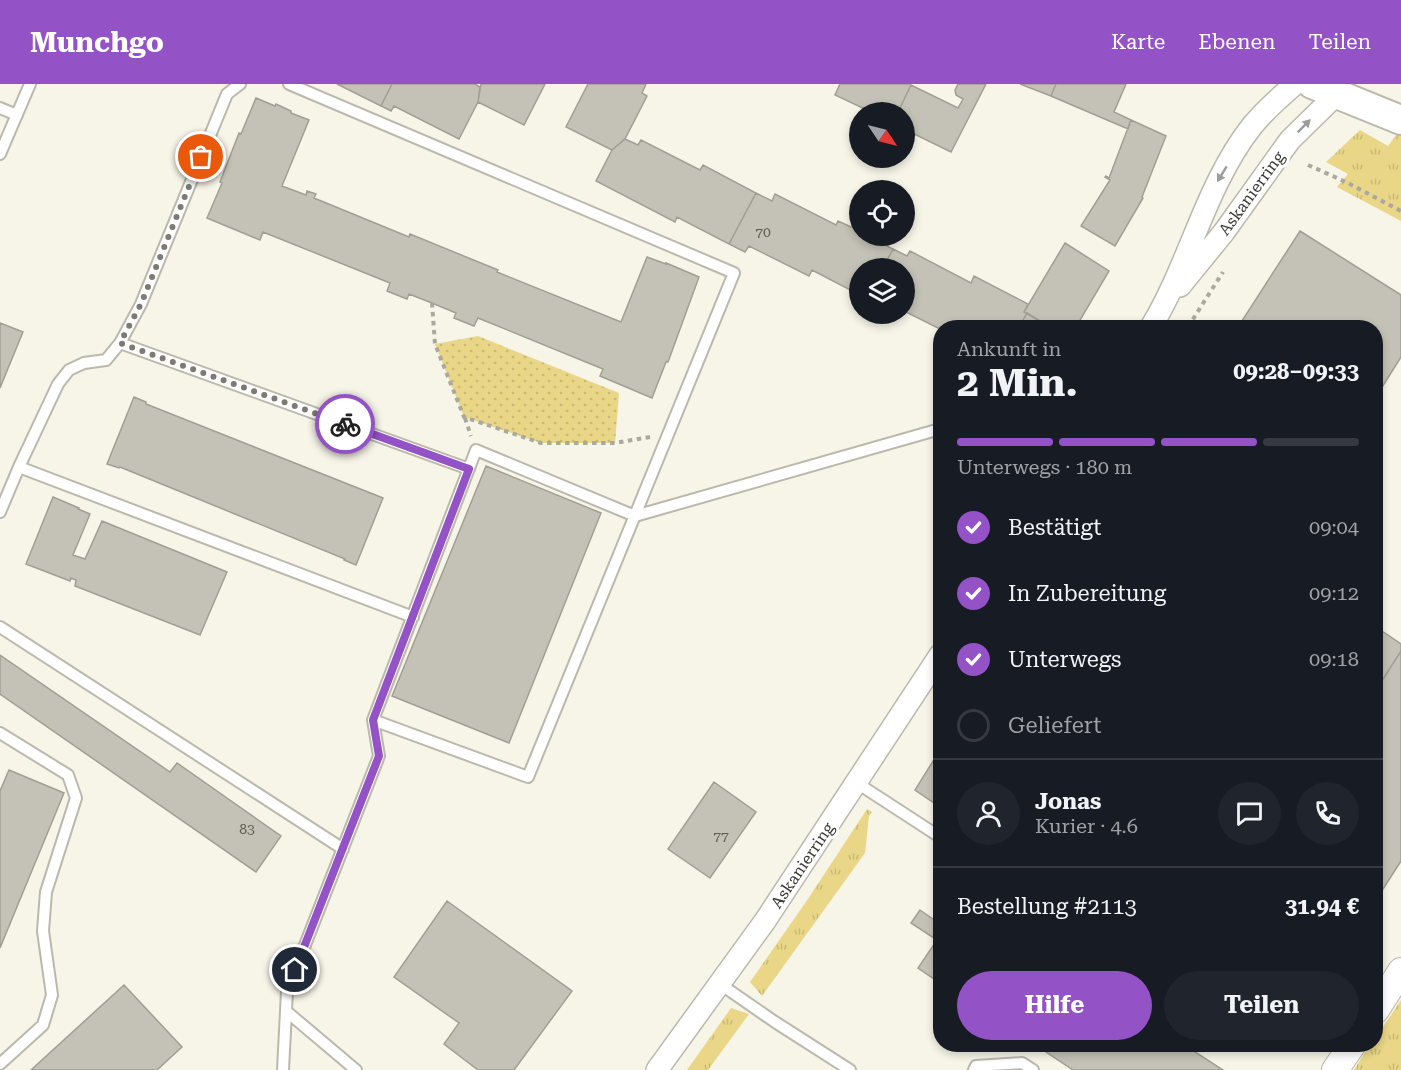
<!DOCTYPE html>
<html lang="de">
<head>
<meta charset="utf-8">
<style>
  body { margin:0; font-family:"Roboto Serif",serif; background:#20242c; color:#f1f3f6; height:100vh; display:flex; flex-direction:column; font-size:22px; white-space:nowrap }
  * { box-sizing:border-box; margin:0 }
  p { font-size:20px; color:#9ea1a6 }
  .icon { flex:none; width:33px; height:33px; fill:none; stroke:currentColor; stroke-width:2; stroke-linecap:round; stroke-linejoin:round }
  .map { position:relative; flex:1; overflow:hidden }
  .drawer { position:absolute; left:933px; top:236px; width:450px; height:732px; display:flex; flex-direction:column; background:#171b24; border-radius:24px; box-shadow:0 3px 9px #0003 }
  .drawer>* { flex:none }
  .needle { width:39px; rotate:125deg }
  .controls { position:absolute; left:849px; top:18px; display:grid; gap:12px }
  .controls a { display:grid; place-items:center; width:66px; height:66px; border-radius:50%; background:#171b24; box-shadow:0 3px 9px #0003; font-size:30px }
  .pin { position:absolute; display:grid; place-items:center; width:51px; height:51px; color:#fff; margin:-26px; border:3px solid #fff; border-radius:50%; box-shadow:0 2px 6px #0007 }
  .courier { position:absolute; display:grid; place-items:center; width:60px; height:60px; margin:-30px; border:4px solid #9452c7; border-radius:50%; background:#fff; color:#222; box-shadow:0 2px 8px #0007 }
  .head em { font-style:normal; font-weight:700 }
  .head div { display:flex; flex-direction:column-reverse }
  .head { display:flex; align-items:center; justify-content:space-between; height:102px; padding:0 24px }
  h1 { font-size:39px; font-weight:700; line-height:45px }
  .bar { display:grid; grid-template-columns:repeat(4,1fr); gap:9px 6px; align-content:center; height:72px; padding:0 24px }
  .bar i { height:8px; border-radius:4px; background:#363941 }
  .bar .active { background:#9452c7 }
  .bar p { grid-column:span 4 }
  .line { display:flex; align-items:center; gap:15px; padding:0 24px; border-top:2px solid #363941 }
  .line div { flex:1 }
  .round { display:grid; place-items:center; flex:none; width:63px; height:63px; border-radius:32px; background:#20242c }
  ol { padding:0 24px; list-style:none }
  li { display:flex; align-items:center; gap:18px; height:66px }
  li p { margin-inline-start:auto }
  li .icon { padding:6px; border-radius:50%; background:#9452c7; color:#fff; stroke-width:4 }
  li:last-child { color:#9ea1a6 }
  li i { width:33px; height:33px; border:3px solid #363941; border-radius:50% }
  .primary-button { display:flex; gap:12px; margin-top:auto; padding:12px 24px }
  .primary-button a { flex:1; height:69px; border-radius:36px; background:#9452c7; color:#fff; font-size:24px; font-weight:700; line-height:69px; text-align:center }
  .primary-button a+a { background:#20242c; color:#f1f3f6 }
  header { display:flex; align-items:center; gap:36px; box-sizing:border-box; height:84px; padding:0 30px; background:#9452c7; color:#fff }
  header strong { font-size:28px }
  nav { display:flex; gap:33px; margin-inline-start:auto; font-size:21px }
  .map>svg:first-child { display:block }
  .grass { fill:url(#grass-tufts) }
  .park { fill:url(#park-dots) }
  .building { fill:#c4c2b6; stroke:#a19f93; stroke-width:1.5 }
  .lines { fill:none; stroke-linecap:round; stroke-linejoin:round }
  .service-casing { stroke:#bbb8ac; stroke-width:14 }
  .minor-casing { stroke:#bbb8ac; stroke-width:24 }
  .tertiary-casing { stroke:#bbb8ac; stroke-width:28 }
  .secondary-casing { stroke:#bbb8ac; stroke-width:32 }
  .path { stroke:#aba89f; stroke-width:4; stroke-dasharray:4.5 4.5; stroke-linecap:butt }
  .service { stroke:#fff; stroke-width:10 }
  .minor { stroke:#fff; stroke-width:21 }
  .tertiary { stroke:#fff; stroke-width:26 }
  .secondary { stroke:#fff; stroke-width:28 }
  .oneway { fill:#9c9c9a }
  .done { stroke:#7c7a73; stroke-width:6; stroke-dasharray:0 10.8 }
  .route { stroke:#9452c7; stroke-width:8 }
  .labels { text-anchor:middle; stroke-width:6; stroke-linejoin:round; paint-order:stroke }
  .number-label { font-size:14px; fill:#5c5b54 }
  .street-label { font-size:16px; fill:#3a3934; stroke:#fff }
</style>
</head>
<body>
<header>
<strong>Munchgo</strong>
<nav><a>Karte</a><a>Ebenen</a><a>Teilen</a></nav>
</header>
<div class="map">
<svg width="1401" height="986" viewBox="0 0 1401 986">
  <defs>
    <pattern id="grass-tufts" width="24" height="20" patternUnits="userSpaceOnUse" patternTransform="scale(1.5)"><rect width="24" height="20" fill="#e9d787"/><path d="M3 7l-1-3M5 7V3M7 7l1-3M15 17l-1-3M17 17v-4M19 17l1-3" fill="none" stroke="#c9b975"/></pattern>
    <pattern id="park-dots" width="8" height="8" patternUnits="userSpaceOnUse" patternTransform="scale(1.5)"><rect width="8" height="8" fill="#e9d787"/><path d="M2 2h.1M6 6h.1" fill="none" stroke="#c9b975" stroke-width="1.8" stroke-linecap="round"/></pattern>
  </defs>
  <rect width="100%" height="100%" fill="#f7f4e8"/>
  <!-- grass -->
  <path class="grass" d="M1360,46L1388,62L1397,50L1401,52V137L1337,103L1348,90L1326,78Z
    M867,725L872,728L869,732L865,769L762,912L750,898L808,815Z
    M1401,916V986H1354L1370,960H1376C1376,952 1376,948 1383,943Z
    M731,924L749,930L708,986H687Z"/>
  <!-- park -->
  <path class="park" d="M478,252L619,309L615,359H541L464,333L435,260Z"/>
  <!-- building -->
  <path class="building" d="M337,0H392L381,22Z
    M392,0H475L480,3L478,18L459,55L394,22L391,27L381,22Z
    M481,0H545L524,41L478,18Z
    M588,0H646L642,9L647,12L625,55L612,66L566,43Z
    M840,0H910L911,1L898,28H871L835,11Z
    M958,0H986L951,68L904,45V28H898L911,1L958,24L963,15L956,11L955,6Z
    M1020,0H1056L1051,12Z
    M1056,0H1126L1114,28L1131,36L1128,45L1051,12Z
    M256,14L275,22L276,20L291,27V29L309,36L282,102L306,111L307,107L316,110L314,114L409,153L410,150L498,186L497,188L621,238L647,173L666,180V179L699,193L668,278H666L652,314L600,292L603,285L478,234L474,242L454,234L456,229L432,219L409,210L407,215L387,207L390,199L263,148L260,156L207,134L222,99L220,98L239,49L241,50Z
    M1131,36L1166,52L1142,113L1143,114L1115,162L1081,142L1110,96L1105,93L1106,92L1109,94Z
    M625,55L638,61L641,56L700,86L703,81L756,109L729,160L677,133L675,138L596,97L612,66Z
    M756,109L772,117L775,110L836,141L838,137L860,147V152H867L893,165L883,184H860V211L812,186L809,192L749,162L745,168L729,160Z
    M1300,147L1401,211V273L1376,313V243H1238Z
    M1065,159L1109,187L1076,243L1070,240L1068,243H1050L1024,228Z
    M893,165L907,172L910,167L971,199L974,192L1028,220L1024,228L1027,229L1019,243H940V245L904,227V184H883Z
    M1027,229L1050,243H1019Z
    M0,239L23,248L0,304Z
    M134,313L146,318V320L383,414L356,481L344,476L345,475L120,383L119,384L107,380Z
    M486,382L601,429L509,659L392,612Z
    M53,413L79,424L78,425L90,430L73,471L85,475L102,437L227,488L200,551L75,502L76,496L71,494L70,497L26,480Z
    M1376,543L1401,560V567L1376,606Z
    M1401,567V777L1376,816V606Z
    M0,571L170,688L177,679L281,752L256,788L0,610Z
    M940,666V723L915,706Z
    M9,686L64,709L0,864V707Z
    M714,698L756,728L710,794L668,765Z
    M447,817L572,907L514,986H478L444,960L459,939L394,893Z
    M920,826L940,840V899L918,884L937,856L911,839Z
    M124,901L182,963L157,986H31Z
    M1034,960H1183L1223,986H1073Z"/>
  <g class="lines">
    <!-- service casing -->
    <g class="service-casing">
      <path id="service" d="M289,0L734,189L528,693L373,636L476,366L635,432L940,345
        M0,24L17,31
        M0,70L30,0
        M120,259L469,385
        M19,383L413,533
        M0,428L19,383L58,300L69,286L84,279L106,276L120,259L141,220L227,10L240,0
        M0,543L343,765
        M0,649L68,691L76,714L46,808L43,847L52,911L43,941L0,980
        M857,699L940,753
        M720,900L775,938L850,986
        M286,927L356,986
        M283,986L287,907L379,672L373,636
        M974,986L976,982L1022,979L1033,986"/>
    </g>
    <!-- minor casing -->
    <g class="minor-casing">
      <path id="minor" d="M1180,202L1224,148L1290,56L1337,10
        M1151,243C1190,179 1205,102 1252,42C1264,27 1280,13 1295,0
        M657,986L765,837L940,571"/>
    </g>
    <!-- tertiary casing -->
    <g class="tertiary-casing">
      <path id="tertiary" d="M1376,926L1401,887
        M1335,986L1353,960"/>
    </g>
    <!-- secondary casing -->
    <g class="secondary-casing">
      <path id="secondary" d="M1312,0L1401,36"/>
    </g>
    <!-- path -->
    <path class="path" d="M1308,81L1346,98L1401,127
      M432,219L435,260L464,333L541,359H615L650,353
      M1188,243L1223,188
      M465,334L471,352"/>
    <!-- service -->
    <use href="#service" class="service"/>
    <!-- minor -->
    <use href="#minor" class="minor"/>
    <!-- tertiary -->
    <use href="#tertiary" class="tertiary"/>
    <!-- secondary -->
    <use href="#secondary" class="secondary"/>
  </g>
  <!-- one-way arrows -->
  <defs><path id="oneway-solid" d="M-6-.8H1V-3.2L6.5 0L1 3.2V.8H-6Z" transform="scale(1.5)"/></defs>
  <g class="oneway">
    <use href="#oneway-solid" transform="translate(1304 42) rotate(-45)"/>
    <use href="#oneway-solid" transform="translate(1222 90) rotate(121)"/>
  </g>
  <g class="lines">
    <!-- done -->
    <path class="done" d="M201,73L141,220L120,259L345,340"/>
    <!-- route -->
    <path class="route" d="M295,886L379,672L373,636L469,385L345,340"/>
  </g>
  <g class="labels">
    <!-- number labels -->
    <g class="number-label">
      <text x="763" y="153">70</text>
      <text x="247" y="750">83</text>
      <text x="721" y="757">77</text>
    </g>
    <!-- street labels -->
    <g class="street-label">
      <text transform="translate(1251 109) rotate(-54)" y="6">Askanierring</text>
      <text transform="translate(802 781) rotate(-56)" y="6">Askanierring</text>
    </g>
  </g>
</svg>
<div class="controls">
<a><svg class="needle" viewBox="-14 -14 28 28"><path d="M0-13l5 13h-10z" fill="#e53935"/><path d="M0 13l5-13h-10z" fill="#9ea1a6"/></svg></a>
<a><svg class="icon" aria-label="locate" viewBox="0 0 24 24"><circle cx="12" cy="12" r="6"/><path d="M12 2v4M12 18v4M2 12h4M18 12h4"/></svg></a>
<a><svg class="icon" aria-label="layers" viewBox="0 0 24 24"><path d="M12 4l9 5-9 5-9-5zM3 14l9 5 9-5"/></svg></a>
</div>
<div class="pin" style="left:201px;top:73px;background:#ea580c"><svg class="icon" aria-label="bag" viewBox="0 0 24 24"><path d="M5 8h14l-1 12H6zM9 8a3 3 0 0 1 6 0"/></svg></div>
<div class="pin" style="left:295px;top:886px;background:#1f2937"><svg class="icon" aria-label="home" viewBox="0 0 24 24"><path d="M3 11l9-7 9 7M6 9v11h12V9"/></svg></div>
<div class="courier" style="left:345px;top:340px"><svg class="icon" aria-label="bike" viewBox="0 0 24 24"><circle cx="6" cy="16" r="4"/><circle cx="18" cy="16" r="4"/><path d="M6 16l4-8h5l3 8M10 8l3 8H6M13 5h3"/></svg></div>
<section class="drawer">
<div class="head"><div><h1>2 Min.</h1><p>Ankunft in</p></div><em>09:28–09:33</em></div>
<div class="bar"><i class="active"></i><i class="active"></i><i class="active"></i><i></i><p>Unterwegs · 180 m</p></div>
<ol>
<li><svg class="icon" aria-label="check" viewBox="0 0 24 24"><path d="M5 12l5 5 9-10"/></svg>Bestätigt<p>09:04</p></li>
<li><svg class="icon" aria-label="check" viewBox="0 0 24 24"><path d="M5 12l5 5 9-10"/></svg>In Zubereitung<p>09:12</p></li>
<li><svg class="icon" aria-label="check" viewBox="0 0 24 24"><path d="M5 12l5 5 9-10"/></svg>Unterwegs<p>09:18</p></li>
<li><i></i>Geliefert</li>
</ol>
<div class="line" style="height:108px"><a class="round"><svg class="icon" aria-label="person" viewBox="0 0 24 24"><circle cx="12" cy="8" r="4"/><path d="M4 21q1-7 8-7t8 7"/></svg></a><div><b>Jonas</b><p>Kurier · 4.6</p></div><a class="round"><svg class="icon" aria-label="chat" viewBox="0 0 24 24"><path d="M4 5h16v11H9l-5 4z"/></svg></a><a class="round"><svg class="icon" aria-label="phone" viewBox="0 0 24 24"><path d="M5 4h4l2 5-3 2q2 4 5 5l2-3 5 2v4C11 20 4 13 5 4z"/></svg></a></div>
<div class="line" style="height:78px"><div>Bestellung #2113</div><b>31.94 €</b></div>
<div class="primary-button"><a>Hilfe</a><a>Teilen</a></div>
</section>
</div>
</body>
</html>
